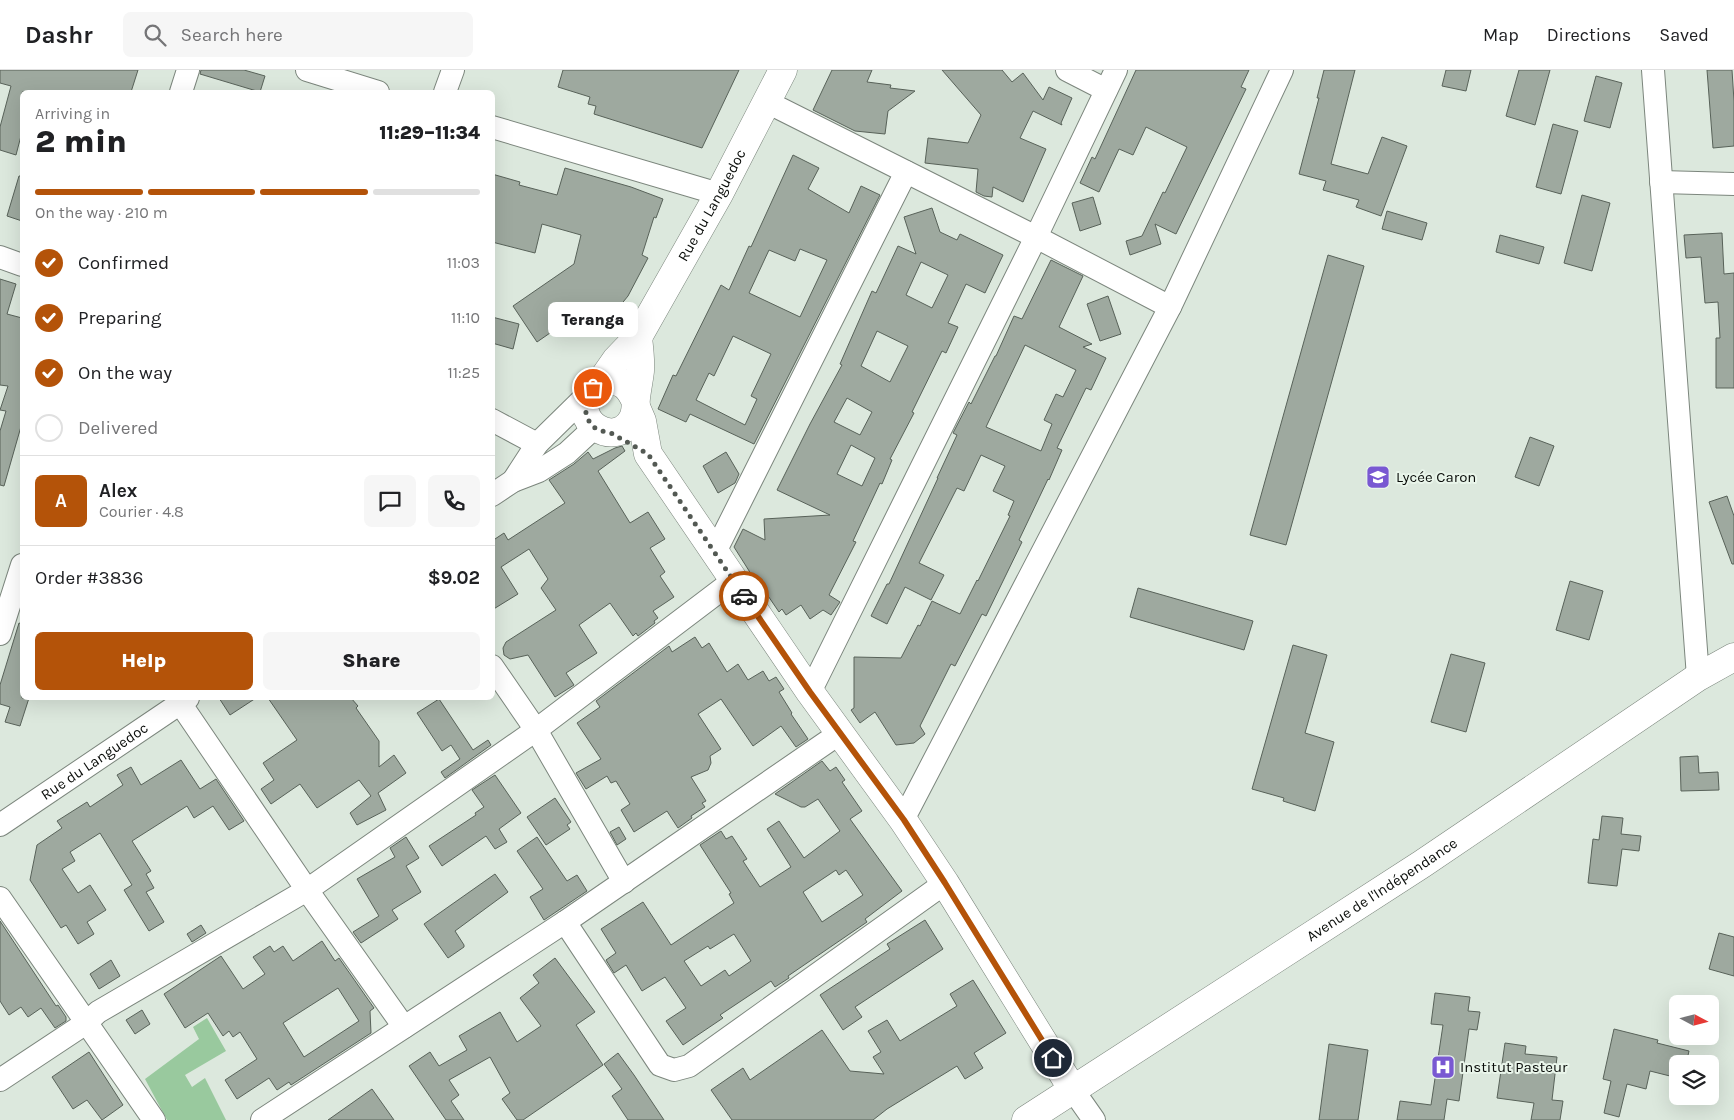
<!DOCTYPE html>
<html lang="en">
<head>
<meta charset="utf-8">
<style>
  body { margin:0; font-family:Karla,sans-serif; background:#f6f6f6; color:#202124; height:100vh; display:flex; flex-direction:column; font-size:19px; white-space:nowrap }
  * { box-sizing:border-box; margin:0 }
  p { font-size:16px; color:#757577 }
  .icon { flex:none; width:28px; height:28px; fill:none; stroke:currentColor; stroke-width:2; stroke-linecap:round; stroke-linejoin:round }
  .map { position:relative; flex:1; overflow:hidden }
  .drawer { position:absolute; left:20px; top:20px; width:475px; height:610px; display:flex; flex-direction:column; background:#fff; border-radius:8px; box-shadow:0 5px 20px #0002 }
  .drawer>* { flex:none }
  .needle { width:32px; rotate:97deg }
  .controls { position:absolute; left:1669px; top:925px; display:grid; gap:10px }
  .controls a { display:grid; place-items:center; width:50px; height:50px; border-radius:8px; background:#fff; box-shadow:0 5px 20px #0002; font-size:25px }
  .pin { position:absolute; display:grid; place-items:center; width:42px; height:42px; color:#fff; margin:-21px; border:2px solid #fff; border-radius:50%; box-shadow:0 1px 5px #0007 }
  .courier { position:absolute; display:grid; place-items:center; width:50px; height:50px; margin:-25px; border:4px solid #b45309; border-radius:50%; background:#fff; color:#222; box-shadow:0 1px 6px #0007 }
  .bubble { position:absolute; height:35px; border-radius:8px; background:#fff; box-shadow:0 5px 20px #0002; font-size:16px; font-weight:800; line-height:35px; text-align:center }
  .summary em { font-style:normal; font-weight:800 }
  .summary div { display:flex; flex-direction:column-reverse }
  .summary { display:flex; align-items:center; justify-content:space-between; height:85px; padding:0 15px }
  h1 { font-size:32px; font-weight:800; line-height:38px }
  .bar { display:grid; grid-template-columns:repeat(4,1fr); gap:8px 5px; align-content:center; height:60px; padding:0 15px }
  .bar i { height:6px; border-radius:4px; background:#e0e0e0 }
  .bar .current { background:#b45309 }
  .bar p { grid-column:span 4 }
  .line { display:flex; align-items:center; gap:12px; padding:0 15px; border-top:1px solid #e0e0e0 }
  .line div { flex:1 }
  .round { display:grid; place-items:center; flex:none; width:52px; height:52px; border-radius:8px; background:#f6f6f6 }
  ol { padding:0 15px; list-style:none }
  li { display:flex; align-items:center; gap:15px; height:55px }
  li p { margin-inline-start:auto }
  li .icon { padding:5px; border-radius:50%; background:#b45309; color:#fff; stroke-width:4 }
  li:last-child { color:#757577 }
  li i { width:28px; height:28px; border:2px solid #e0e0e0; border-radius:50% }
  .button { display:flex; gap:10px; margin-top:auto; padding:10px 15px }
  .button a { flex:1; height:58px; border-radius:8px; background:#b45309; color:#fff; font-size:20px; font-weight:800; line-height:58px; text-align:center }
  .button a+a { background:#f6f6f6; color:#202124 }
  header { display:flex; align-items:center; gap:30px; box-sizing:border-box; height:70px; padding:0 25px; background:#fff; border-bottom:1px solid #e0e0e0 }
  header strong { font-size:24px }
  nav { display:flex; gap:28px; margin-inline-start:auto; font-size:18px }
  .search { width:350px; height:45px; background:#f6f6f6; display:flex; align-items:center; gap:12px; box-sizing:border-box; padding:0 18px; border-radius:8px; color:#757577; font-size:19px }
  .map>svg:first-child { display:block }
  .green { fill:#99c99e }
  .building { fill:#9ea99f; stroke:#586259; fill-rule:evenodd }
  .lines { fill:none; stroke-linecap:round; stroke-linejoin:round }
  .minor-casing { stroke:#7c867d; stroke-width:24 }
  .major-casing { stroke:#7c867d; stroke-width:29 }
  .minor { stroke:#fff; stroke-width:22 }
  .major { stroke:#fff; stroke-width:28 }
  .done { stroke:#535953; stroke-width:5; stroke-dasharray:0 9 }
  .route { stroke:#b45309; stroke-width:6 }
  .labels { text-anchor:middle; stroke-width:4; stroke-linejoin:round; paint-order:stroke }
  .street-label { font-size:15px; fill:#090c09; stroke:#e9f5ea }
  .poi-label { font-size:15px; fill:#090c09; stroke:#e9f5ea; text-anchor:start }
</style>
</head>
<body>
<header>
<strong>Dashr</strong>
<div class="search"><svg class="icon" aria-label="search" viewBox="0 0 24 24"><circle cx="10" cy="10" r="6"/><path d="M15 15l6 6"/></svg>Search here</div>
<nav><a>Map</a><a>Directions</a><a>Saved</a></nav>
</header>
<div class="map">
<svg width="1734" height="1050" viewBox="0 0 1734 1050">
  <rect width="100%" height="100%" fill="#dce8dd"/>
  <!-- green -->
  <path class="green" d="M207,948L226,981L185,1005L192,1017L205,1008L226,1050H167L145,1009L199,969L193,957Z"/>
  <!-- building -->
  <path class="building" d="M0,0H138L131,22H22V62L16,85L0,80V57L11,16L0,13Z
    M201,0H244L265,6L260,22L200,4Z
    M563,0H739L702,78L594,44L596,36L588,34L590,27L558,17Z
    M832,0H872L867,12L891,15L890,18L915,21L888,41L885,64L855,61L813,40Z
    M942,0H1002L1012,12L1023,3L1043,30L1049,17L1072,28L1061,53L1062,55L1033,41L1020,68L1046,79L1023,132L993,117L992,127L984,126L976,122L978,99L925,93L928,68L968,73L981,45Z
    M1136,0H1249L1241,17L1246,19L1176,164L1155,154L1161,174L1130,185L1126,171L1142,166L1163,122L1165,123L1187,77L1146,57L1133,85L1119,79L1099,122L1080,113L1092,87L1095,89Z
    M1324,0H1355L1331,94L1368,104L1382,67L1407,76L1381,146L1356,137L1359,130L1323,120L1326,111L1299,104L1319,28H1317Z
    M1446,0H1471L1466,21L1442,16Z
    M1519,0H1550L1535,55L1506,46Z
    M1707,0H1732L1734,31V76L1713,78Z
    M1596,6L1622,13L1610,58L1584,51Z
    M1553,54L1578,61L1561,124L1536,117Z
    M793,85L819,98L808,119L849,143L861,116L880,125L754,374L690,344L686,352L658,339L673,305L676,306L721,215L729,220L749,176L751,177ZM800,179L827,190L800,247L749,223L769,180L795,191ZM733,266L771,284L751,326L757,329L745,355L696,330L709,303L714,306Z
    M565,98L631,117L663,129L656,148L654,147L642,185L648,188L628,226L606,253L591,265L576,245L537,272L513,236L574,194L581,165L542,154L535,183L492,172V104L520,112L519,115L557,125Z
    M19,106H22V151L7,146Z
    M1582,125L1610,133L1592,201L1564,193Z
    M1093,127L1101,154L1080,161L1072,133Z
    M932,138L940,162L957,170L960,164L1003,185L985,223L966,214L948,253L958,257L946,283L942,281L912,342L914,343L890,389L892,390L882,414L880,413L853,471L856,472L829,525L840,532L831,545L823,540L810,549L801,535L786,545L782,539L779,542L760,514L758,515L734,477L743,459L765,470L764,449L830,445L777,420L810,354L842,295L840,294L872,221L876,223L898,176L916,184L904,147ZM921,192L948,205L932,238L906,225ZM877,261L908,276L890,312L861,296ZM847,328L872,342L860,365L834,352ZM851,375L875,388L862,416L837,404Z
    M1387,141L1427,153L1422,170L1382,159Z
    M1722,163L1724,204L1734,203V318H1716V268H1720L1718,232L1705,233L1701,187L1686,188L1684,165Z
    M1500,165L1544,177L1539,194L1496,182Z
    M1328,185L1364,196L1286,475L1250,465Z
    M1051,190L1083,206L1059,257L1092,274L1083,277L1106,288L1091,320L1086,318L1057,378L1062,380L1049,410L1048,409L1019,470L1022,472L986,546L982,544L955,596L951,594L920,656L925,664L914,673L896,675L875,642L860,653L851,640L854,638V587L901,588L918,555L920,556L932,531L960,544L977,510L978,511L1010,446L1008,445L1014,431L993,421L1005,396L981,385L964,421L957,418L919,493L944,505L931,530L905,517L887,554L871,546L887,514H889L938,408H937L957,365L953,363L969,332L971,334L995,286H996L1014,246L1022,249ZM1025,275L1076,300L1063,327L1056,324L1044,350L1052,354L1041,381L986,357Z
    M0,209L16,214L7,244L22,248V353L4,416L0,415V361L6,341L0,340L8,316L0,315Z
    M1108,226L1121,264L1100,271L1087,234Z
    M492,247L519,254L513,279L492,273Z
    M1530,367L1554,376L1539,416L1515,407Z
    M622,376L625,381L598,401L630,453L648,442L665,469L650,478L665,502L660,506L674,527L653,541L658,548L654,551L655,553L638,566L636,563L633,566L610,533L579,555L597,583L566,603L574,615L555,627L528,585L510,589L504,585L503,578L506,572L556,540L541,518L548,509L529,479L501,497L518,524L492,540V471L504,463L508,470L565,433L549,410L574,394L588,382L593,389L615,378Z
    M726,382L739,404L735,413L718,423L703,396Z
    M1727,426L1734,446V494H1732L1709,432Z
    M1570,511L1603,521L1589,570L1556,560Z
    M1138,518L1253,551L1244,580L1130,547Z
    M19,553L22,554V628H29L20,656L5,652L10,637L0,634V615Z
    M695,567L702,578L709,573L727,602L738,594L748,610L763,601L769,611L776,607L784,619L779,622L792,643L791,644L808,669L796,677L781,656L753,676L721,629L698,644L721,679L710,686L711,693L708,700L691,707L706,731L702,733L705,737L691,746L692,748L678,758L667,741L634,762L621,740L630,734L616,711L611,713L607,706L586,719L576,703L601,689L577,653L600,637L596,631L669,576L672,582Z
    M1293,575L1327,585L1305,663L1334,672L1315,741L1283,731L1284,728L1252,719Z
    M1451,584L1485,593L1466,662L1431,652Z
    M219,628H256L230,645Z
    M268,628H351L358,636L356,638L379,671V697L394,685L406,703L378,723L386,740L357,755L350,743L371,726L359,710L317,738L300,714L271,734L261,719L274,710L263,693L297,670Z
    M439,629L473,680L488,670L491,675L445,708L441,702L460,689L451,675L442,681L417,643Z
    M1698,686L1699,703L1718,702L1719,720L1681,721L1680,687Z
    M181,690L200,719L216,709L244,751L229,760L213,736L194,748L187,736L132,771L151,801L146,804L154,818L146,822L164,852L149,861L124,820L132,815L100,763L70,782L75,791L62,799L78,823L90,815L106,840L87,852L94,864L78,874L66,855L61,858L30,810L37,775L62,758L57,751L87,732L90,737L123,715L117,705L131,697L141,715Z
    M822,691L830,701L836,697L845,710L842,712L862,741L850,749L902,821L865,849L867,852L788,906L789,908L775,917L771,911L720,945L723,948L683,975L666,951L686,938L665,907L642,921L626,895L614,903L606,890L616,883L601,859L643,832L671,875L734,833L729,824L731,823L700,775L721,761L726,769L732,766L747,789L743,791L760,817L791,797L767,759L779,751L804,788L840,761L818,729L805,737H801L775,724ZM836,800L839,805L846,800L863,825L822,852L803,822ZM734,864L751,891L729,906L725,900L701,916L684,891L708,876L710,879Z
    M495,705L521,743L499,759L507,772L495,779L486,766L442,796L429,776L476,745L475,743L484,737L472,720Z
    M555,728L571,752L567,755L570,759L546,775L527,747Z
    M1602,746L1623,748L1621,764L1641,766L1639,781L1622,779L1617,816L1588,813L1593,769L1599,770Z
    M619,757L626,769L617,775L610,762Z
    M406,767L419,788L406,796L421,822L392,840L398,849L361,873L353,862L379,846L357,809L395,787L390,778Z
    M537,767L567,811L577,805L587,821L544,850L530,827L543,819L517,781Z
    M495,804L508,822L455,861L464,875V877L448,888L424,854Z
    M925,850L943,879L855,937L862,947L843,960L820,925L890,879L887,874Z
    M0,851L56,936L58,935L66,947V951L55,958L41,938L28,947L21,937L9,945L0,931Z
    M201,855L206,863L192,872L187,864Z
    M1719,863L1734,867V906L1709,899Z
    M322,871L335,891L339,888L374,938L370,941L371,963L291,1015L289,1012L277,1020L269,1008L237,1029L225,1010L257,989L240,962L233,967L229,961L223,966L208,943L185,958L164,924L221,886L243,919L265,904L253,887L270,876L274,882L283,876L293,891ZM338,918L359,951L304,987L283,953Z
    M555,888L595,942L576,955L603,995L523,1050H517L502,1029L510,1023L490,987L449,1010L459,1025L451,1031L464,1050H446L409,996L430,982L439,996L467,980L459,966L500,942L517,972L541,956L520,928L539,913L533,905Z
    M111,890L120,906L99,919L90,904Z
    M973,910L1006,963L974,983L983,998L965,1009L957,996L887,1039L873,1050H732L711,1020L743,998L750,1010L822,960L850,1001L884,1004L873,987L881,982L868,961L887,950L900,971L957,936L950,924Z
    M1435,923L1470,927L1468,941L1480,942L1477,960L1469,959L1459,1031L1447,1029L1444,1050H1397L1400,1031L1431,1035L1443,955L1431,954Z
    M142,940L150,954L135,964L126,950Z
    M1614,959L1658,970L1657,973L1689,981L1686,994H1678V1008L1650,1001L1646,1019L1627,1014L1619,1047L1604,1043L1611,1011L1603,1009Z
    M1505,973L1526,976L1525,984L1557,987L1552,1030L1563,1031L1560,1050H1531L1534,1033L1497,1028Z
    M1329,974L1368,980L1358,1050H1319Z
    M89,982L123,1035L102,1050L87,1030L73,1039L52,1007Z
    M618,983L634,1005L664,1050H628L612,1026L622,1019L604,994Z
    M372,1019L394,1050H328Z"/>
  <g class="lines">
    <!-- minor casing -->
    <g class="minor-casing">
      <g id="minor">
        <path d="M307,0L378,22"/>
        <path d="M1067,0L1106,20"/>
        <path d="M1653,0L1698,607"/>
        <path d="M181,22L188,0"/>
        <path d="M445,22L453,0"/>
        <path d="M767,32L1036,167L1170,237"/>
        <path d="M492,57L719,124"/>
        <path d="M1661,112L1734,114"/>
        <path d="M0,187L22,195"/>
        <path d="M492,350L537,374"/>
        <path d="M513,411L537,374L587,325"/>
        <path d="M492,425L513,411L539,401L567,383L595,357"/>
        <path d="M715,482L906,102"/>
        <path d="M0,564L22,495"/>
        <path d="M492,596L536,660L624,812"/>
        <path d="M810,622L1036,167L1116,0"/>
        <path d="M180,633L307,820L404,957"/>
        <path d="M903,750L1170,237L1282,0"/>
        <path id="s1" d="M0,755L188,628"/>
        <path d="M0,828L154,1050"/>
        <path d="M565,852L660,995L674,1000L689,996L945,813"/>
        <path d="M0,1010L86,953L98,942L307,820L536,660L734,510"/>
        <path d="M1073,1020L1094,1050"/>
        <path d="M262,1050L565,852L840,663"/>
      </g>
    </g>
    <!-- major casing -->
    <g class="major-casing">
      <g id="major">
        <path id="s2" d="M600,313L616,290L638,267L719,124L783,0"/>
        <path d="M635,330C630,319 623,310 610,311C602,311 595,315 590,321C569,350 614,380 632,350C637,342 635,336 636,328C637,319 639,310 640,301C641,290 639,278 638,267"/>
        <path d="M636,337L642,351L648,384L810,622L903,750L945,813L1073,1020"/>
        <path id="s3" d="M1026,1050L1422,794L1698,607L1734,587"/>
      </g>
    </g>
    <!-- minor -->
    <use href="#minor" class="minor"/>
    <!-- major -->
    <use href="#major" class="major"/>
  </g>
  <g class="lines">
    <!-- done -->
    <path class="done" d="M593,318L587,325L585,334L586,343L589,351L595,358L602,361L611,363L648,384L744,526"/>
    <!-- route -->
    <path class="route" d="M744,526L810,622L904,750L945,813L1053,988"/>
  </g>
  <!-- icons -->
  <defs>
    <g id="school-square" transform="scale(1.25)"><rect x="-9" y="-9" width="18" height="18" rx="4" fill="#7958d2" stroke="#e9f5ea"/><path d="M0-5L7-2L0 1L-7-2ZM-4 1L0 2.5L4 1V4Q0 6-4 4Z" fill="#fff"/></g>
    <g id="hospital-square" transform="scale(1.25)"><rect x="-9" y="-9" width="18" height="18" rx="4" fill="#7958d2" stroke="#e9f5ea"/><path d="M-5-5h3v3.5h4V-5h3V5h-3V1.5h-4V5h-3Z" fill="#fff"/></g>
  </defs>
  <g fill-rule="evenodd">
    <use href="#school-square" x="1378" y="407"/>
    <use href="#hospital-square" x="1443" y="997"/>
  </g>
  <g class="labels">
    <!-- street labels -->
    <g class="street-label">
      <text dy="5" stroke="none"><textPath href="#s2" startOffset="211">Rue du Languedoc</textPath></text>
      <text dy="5" stroke="none"><textPath href="#s1" startOffset="114">Rue du Languedoc</textPath></text>
      <text dy="5" stroke="none"><textPath href="#s3" startOffset="424">Avenue de l'Indépendance</textPath></text>
    </g>
    <!-- poi labels -->
    <g class="poi-label">
      <text x="1396" y="412">Lycée Caron</text>
      <text x="1460" y="1002">Institut Pasteur</text>
    </g>
  </g>
</svg>
<div class="controls">
<a><svg class="needle" viewBox="-14 -14 28 28"><path d="M0-13l5 13h-10z" fill="#e53935"/><path d="M0 13l5-13h-10z" fill="#757577"/></svg></a>
<a><svg class="icon" aria-label="layers" viewBox="0 0 24 24"><path d="M12 4l9 5-9 5-9-5zM3 14l9 5 9-5"/></svg></a>
</div>
<div class="pin" style="left:593px;top:318px;background:#ea580c"><svg class="icon" aria-label="bag" viewBox="0 0 24 24"><path d="M5 8h14l-1 12H6zM9 8a3 3 0 0 1 6 0"/></svg></div>
<div class="pin" style="left:1053px;top:988px;background:#1f2937"><svg class="icon" aria-label="home" viewBox="0 0 24 24"><path d="M3 11l9-7 9 7M6 9v11h12V9"/></svg></div>
<div class="courier" style="left:744px;top:526px"><svg class="icon" aria-label="car" viewBox="0 0 24 24"><path d="M5 17H2v-5l4-1 3-4h7l3 4 3 1v5h-3M9 17h6M6 11h13"/><circle cx="7" cy="17" r="2"/><circle cx="17" cy="17" r="2"/></svg></div>
<div class="bubble" style="left:548px;top:232px;width:90px">Teranga</div>
<section class="drawer">
<div class="summary"><div><h1>2 min</h1><p>Arriving in</p></div><em>11:29–11:34</em></div>
<div class="bar"><i class="current"></i><i class="current"></i><i class="current"></i><i></i><p>On the way · 210 m</p></div>
<ol>
<li><svg class="icon" aria-label="check" viewBox="0 0 24 24"><path d="M5 12l5 5 9-10"/></svg>Confirmed<p>11:03</p></li>
<li><svg class="icon" aria-label="check" viewBox="0 0 24 24"><path d="M5 12l5 5 9-10"/></svg>Preparing<p>11:10</p></li>
<li><svg class="icon" aria-label="check" viewBox="0 0 24 24"><path d="M5 12l5 5 9-10"/></svg>On the way<p>11:25</p></li>
<li><i></i>Delivered</li>
</ol>
<div class="line" style="height:90px"><b class="round" style="background:#b45309;color:#fff">A</b><div><b>Alex</b><p>Courier · 4.8</p></div><a class="round"><svg class="icon" aria-label="chat" viewBox="0 0 24 24"><path d="M4 5h16v11H9l-5 4z"/></svg></a><a class="round"><svg class="icon" aria-label="phone" viewBox="0 0 24 24"><path d="M5 4h4l2 5-3 2q2 4 5 5l2-3 5 2v4C11 20 4 13 5 4z"/></svg></a></div>
<div class="line" style="height:65px"><div>Order #3836</div><b>$9.02</b></div>
<div class="button"><a>Help</a><a>Share</a></div>
</section>
</div>
</body>
</html>
